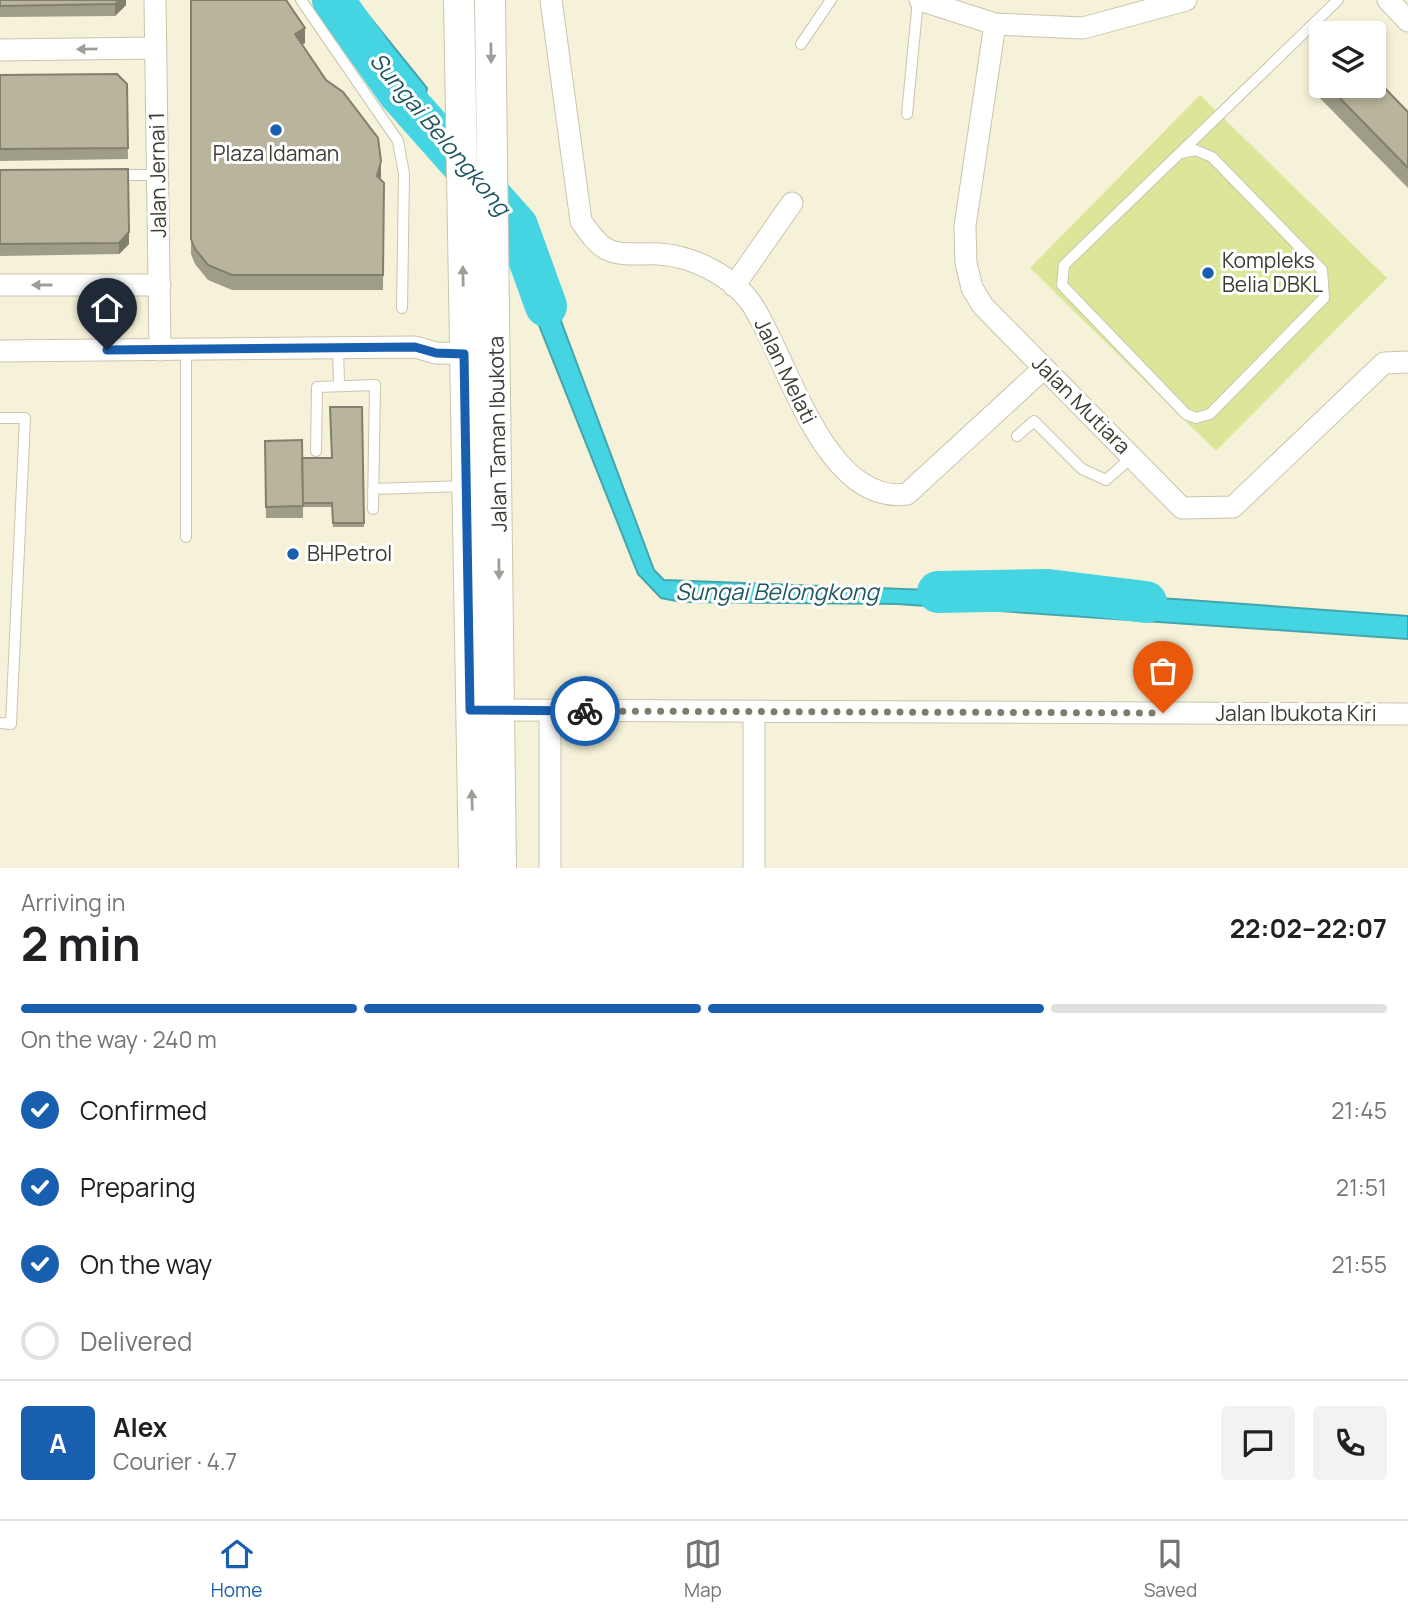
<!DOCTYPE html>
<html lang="en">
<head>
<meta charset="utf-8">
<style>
  body { margin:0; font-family:Manrope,sans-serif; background:#f2f2f2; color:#202124; height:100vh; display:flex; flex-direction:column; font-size:26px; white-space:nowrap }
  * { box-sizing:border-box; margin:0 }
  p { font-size:23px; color:#757577 }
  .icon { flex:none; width:38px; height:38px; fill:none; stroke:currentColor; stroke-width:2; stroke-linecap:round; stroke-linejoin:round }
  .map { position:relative; height:868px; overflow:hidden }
  .sheet { display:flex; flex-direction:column; background:#fff; flex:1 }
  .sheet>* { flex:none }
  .fabs { position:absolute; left:1309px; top:21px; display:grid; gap:14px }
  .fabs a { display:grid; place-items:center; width:77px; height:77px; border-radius:7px; background:#fff; box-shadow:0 4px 10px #0003; font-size:35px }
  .pin { position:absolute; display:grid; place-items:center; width:60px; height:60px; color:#fff; margin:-72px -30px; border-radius:50% 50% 50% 0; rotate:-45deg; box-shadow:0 0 7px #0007 }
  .pin .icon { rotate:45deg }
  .courier { position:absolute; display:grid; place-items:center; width:70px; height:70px; margin:-35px; border:5px solid #195faf; border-radius:50%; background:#fff; color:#222; box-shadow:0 2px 9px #0007 }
  .summary em { font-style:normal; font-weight:700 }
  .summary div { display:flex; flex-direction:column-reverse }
  .summary { display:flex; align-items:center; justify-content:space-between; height:119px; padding:0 21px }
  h1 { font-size:46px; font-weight:700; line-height:52px }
  .bar { display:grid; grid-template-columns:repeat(4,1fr); gap:10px 7px; align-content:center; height:84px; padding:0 21px }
  .bar i { height:9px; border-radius:5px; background:#e0e0e0 }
  .bar .active { background:#195faf }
  .bar p { grid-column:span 4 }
  .line { display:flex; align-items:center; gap:18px; padding:0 21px; border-top:2px solid #e0e0e0 }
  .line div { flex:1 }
  .round { display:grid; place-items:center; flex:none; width:74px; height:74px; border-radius:7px; background:#f2f2f2 }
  ol { padding:0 21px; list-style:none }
  li { display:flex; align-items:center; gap:21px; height:77px }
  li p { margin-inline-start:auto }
  li .icon { padding:7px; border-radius:50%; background:#195faf; color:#fff; stroke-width:4 }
  li:last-child { color:#757577 }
  li i { width:38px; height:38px; border:4px solid #e0e0e0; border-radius:50% }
  .tab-bar { display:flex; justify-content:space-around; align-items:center; height:98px; border-top:2px solid #e0e0e0; background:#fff; font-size:19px; color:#757577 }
  .tab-bar a { display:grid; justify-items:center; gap:4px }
  .tab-bar .active { color:#195faf }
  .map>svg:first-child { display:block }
  .green { fill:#dde698 }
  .water { fill:#45d4e2; stroke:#43a6ad; stroke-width:2 }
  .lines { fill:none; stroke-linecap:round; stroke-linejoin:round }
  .river { stroke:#45d4e2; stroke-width:42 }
  .lane-casing { stroke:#c9c5ae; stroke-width:12 }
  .street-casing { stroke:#c9c5ae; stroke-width:23 }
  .secondary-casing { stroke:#c9c5ae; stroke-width:32 }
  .lane { stroke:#fff; stroke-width:10 }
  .street { stroke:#fff; stroke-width:21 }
  .secondary { stroke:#fff; stroke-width:30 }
  .wall { fill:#9f9c87 }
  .shaded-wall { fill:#827f6e }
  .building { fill:#b9b59d; stroke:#827f6e; stroke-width:2 }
  .oneway { fill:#9e9e98 }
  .done { stroke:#7e7c6c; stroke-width:7; stroke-dasharray:0 12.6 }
  .route { stroke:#195faf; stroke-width:9 }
  .poi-dot { fill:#195faf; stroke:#fff; stroke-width:2.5 }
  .labels { text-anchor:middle; stroke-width:6; stroke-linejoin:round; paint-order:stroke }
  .poi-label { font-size:21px; fill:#3d3c32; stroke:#fff; text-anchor:start }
  .street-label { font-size:21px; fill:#3d3c32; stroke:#fff }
  .water-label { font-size:23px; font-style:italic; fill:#1f595f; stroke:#fff }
</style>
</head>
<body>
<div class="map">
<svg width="1408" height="868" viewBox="0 0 1408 868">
  <rect width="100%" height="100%" fill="#f6f2d9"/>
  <!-- green -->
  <path class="green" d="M1200,95L1387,278L1216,451L1030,268Z"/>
  <!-- water -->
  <path class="water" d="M323,0H356L427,88L420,129Z
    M527,230L654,570L664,580L1175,599L1408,616V639L897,604L682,602L661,598L638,574L525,290Z"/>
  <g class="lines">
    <!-- river -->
    <path class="river" d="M333,0L399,93L517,226L546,306
      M938,592L1048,590L1146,602"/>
    <!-- lane casing -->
    <g class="lane-casing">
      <path id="lane" d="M301,0L398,141L404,174L402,308
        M801,44L831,0
        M907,114L918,0
        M1181,153L1195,150L1212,157L1322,270L1324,298L1210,414L1196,418L1186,414L1062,285L1064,265L1338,0
        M115,175H158
        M338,348L339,384
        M0,418H25L11,724L0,723
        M1017,436L1034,421L1082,469L1106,480L1132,457
        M316,451L317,387L375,385L373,509
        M373,489L466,486
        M186,537V350"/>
    </g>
    <!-- street casing -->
    <g class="street-casing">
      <path id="street" d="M155,0L160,350
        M551,0L581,221C588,231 598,247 611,251C624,256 644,253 659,254C692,256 731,275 751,303C787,355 823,506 907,494L1044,368
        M920,0L995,24L1083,28L1186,0
        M1388,0L1408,21
        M995,24L965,226L966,263L972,288L983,306L1182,508L1233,507L1384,363L1408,362
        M0,50L156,48
        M0,285H160
        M734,286L792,203
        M0,351L415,347L436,353L477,354
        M486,710L1408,714
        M550,868V711
        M754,868V713"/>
    </g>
    <!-- secondary casing -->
    <g class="secondary-casing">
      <path id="secondary" d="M459,0L474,868
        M490,0L501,868"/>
    </g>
    <!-- lane -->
    <use href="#lane" class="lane"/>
    <!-- street -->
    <use href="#street" class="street"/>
    <!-- secondary -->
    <use href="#secondary" class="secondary"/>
  </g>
  <!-- wall -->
  <path class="wall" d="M0,0H126V5L115,16L0,17Z
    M191,0L305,43L302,45L381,176L380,179L384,183L383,290H232L208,280L195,264L191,254Z
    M1321,63V86H1374L1408,112V188L1313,91V70Z
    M0,75L127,84L128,159L0,161Z
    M0,170L129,244L119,254L0,256Z
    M362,407L364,527H333L332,507H303V518H266L265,441L302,458H331Z"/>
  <!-- shaded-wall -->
  <path class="shaded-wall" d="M120,0H126V5L115,16V4Z
    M305,28V43L295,49V34Z
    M381,161V176L377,191V176Z
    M129,232V244L119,254V243Z"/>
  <!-- building -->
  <path class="building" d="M0,0H120L115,4L0,6Z
    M191,0H286L305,28L295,34L326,80L343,92L378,138L381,161L377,176L384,183L383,275H232L208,265L195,249L191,239Z
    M1321,63V79L1313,70Z
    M117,74L127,84L128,148L0,149V75Z
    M1374,77L1408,112V168L1328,86H1374Z
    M128,169L129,232L119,243L0,244V170Z
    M330,407H362L364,523H333L332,503H303L302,458H332Z
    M302,440L303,506L266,507L265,441Z"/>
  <!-- one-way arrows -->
  <defs><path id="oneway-solid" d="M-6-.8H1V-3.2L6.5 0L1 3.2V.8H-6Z" transform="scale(1.75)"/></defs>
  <g class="oneway">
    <use href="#oneway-solid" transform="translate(87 49) rotate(179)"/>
    <use href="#oneway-solid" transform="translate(491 53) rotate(89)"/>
    <use href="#oneway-solid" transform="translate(463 276) rotate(-91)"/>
    <use href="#oneway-solid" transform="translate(42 285) rotate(180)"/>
    <use href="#oneway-solid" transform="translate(499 569) rotate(89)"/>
    <use href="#oneway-solid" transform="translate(472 800) rotate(-92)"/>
  </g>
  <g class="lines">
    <!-- done -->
    <path class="done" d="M585,711L1163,713"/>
    <!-- route -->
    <path class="route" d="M107,350L415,347L436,353L464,354L470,710L585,711"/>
  </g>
  <!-- markers -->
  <g class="poi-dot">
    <circle cx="276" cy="130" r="7"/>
    <circle cx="1208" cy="273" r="7"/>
    <circle cx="293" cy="554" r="7"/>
  </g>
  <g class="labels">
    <!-- poi labels -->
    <g class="poi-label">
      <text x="276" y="161" text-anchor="middle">Plaza Idaman</text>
      <text x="1222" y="268">Kompleks<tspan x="1222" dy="24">Belia DBKL</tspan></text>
      <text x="307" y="561">BHPetrol</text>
    </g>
    <!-- street labels -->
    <g class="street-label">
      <text transform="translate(158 175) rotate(-91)" y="7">Jalan Jernai 1</text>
      <text transform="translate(785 371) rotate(64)" y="7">Jalan Melati</text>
      <text transform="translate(1081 405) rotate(45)" y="7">Jalan Mutiara</text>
      <text transform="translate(498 434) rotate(-91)" y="7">Jalan Taman Ibukota</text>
      <text x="1296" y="721">Jalan Ibukota Kiri</text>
    </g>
    <!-- water labels -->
    <g class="water-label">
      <text transform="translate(440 134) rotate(50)" y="8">Sungai Belongkong</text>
      <text x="777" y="600">Sungai Belongkong</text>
    </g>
  </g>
</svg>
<div class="fabs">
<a><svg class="icon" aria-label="layers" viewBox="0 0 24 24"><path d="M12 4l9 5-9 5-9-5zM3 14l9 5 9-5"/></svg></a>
</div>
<div class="pin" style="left:1163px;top:713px;background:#ea580c"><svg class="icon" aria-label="bag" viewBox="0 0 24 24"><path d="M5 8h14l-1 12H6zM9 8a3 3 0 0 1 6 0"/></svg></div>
<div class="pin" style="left:107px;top:350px;background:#1f2937"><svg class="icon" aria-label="home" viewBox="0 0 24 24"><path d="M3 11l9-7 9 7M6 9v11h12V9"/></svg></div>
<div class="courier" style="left:585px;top:711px"><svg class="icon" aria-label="bike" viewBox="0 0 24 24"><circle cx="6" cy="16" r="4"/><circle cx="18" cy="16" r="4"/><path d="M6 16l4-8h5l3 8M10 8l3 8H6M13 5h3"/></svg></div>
</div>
<section class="sheet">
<div class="summary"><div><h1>2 min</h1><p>Arriving in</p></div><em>22:02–22:07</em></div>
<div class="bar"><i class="active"></i><i class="active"></i><i class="active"></i><i></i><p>On the way · 240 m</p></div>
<ol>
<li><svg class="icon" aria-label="check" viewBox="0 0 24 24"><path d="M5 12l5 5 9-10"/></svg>Confirmed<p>21:45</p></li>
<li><svg class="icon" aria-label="check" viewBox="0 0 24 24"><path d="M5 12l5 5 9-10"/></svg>Preparing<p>21:51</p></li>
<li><svg class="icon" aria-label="check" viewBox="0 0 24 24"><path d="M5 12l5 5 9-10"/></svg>On the way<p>21:55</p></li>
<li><i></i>Delivered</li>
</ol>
<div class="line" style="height:126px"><b class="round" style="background:#195faf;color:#fff">A</b><div><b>Alex</b><p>Courier · 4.7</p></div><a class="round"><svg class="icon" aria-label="chat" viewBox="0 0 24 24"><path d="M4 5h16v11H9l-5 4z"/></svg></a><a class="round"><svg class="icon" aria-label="phone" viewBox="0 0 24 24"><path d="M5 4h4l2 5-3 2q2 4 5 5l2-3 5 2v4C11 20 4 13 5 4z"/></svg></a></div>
</section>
<nav class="tab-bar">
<a class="active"><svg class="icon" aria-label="home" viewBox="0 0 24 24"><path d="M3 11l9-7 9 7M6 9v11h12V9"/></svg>Home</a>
<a><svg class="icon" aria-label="map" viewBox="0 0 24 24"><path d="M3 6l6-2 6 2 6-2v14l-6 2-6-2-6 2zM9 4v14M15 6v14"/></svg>Map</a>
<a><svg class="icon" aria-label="saved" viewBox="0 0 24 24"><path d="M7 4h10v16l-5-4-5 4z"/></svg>Saved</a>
</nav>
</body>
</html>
